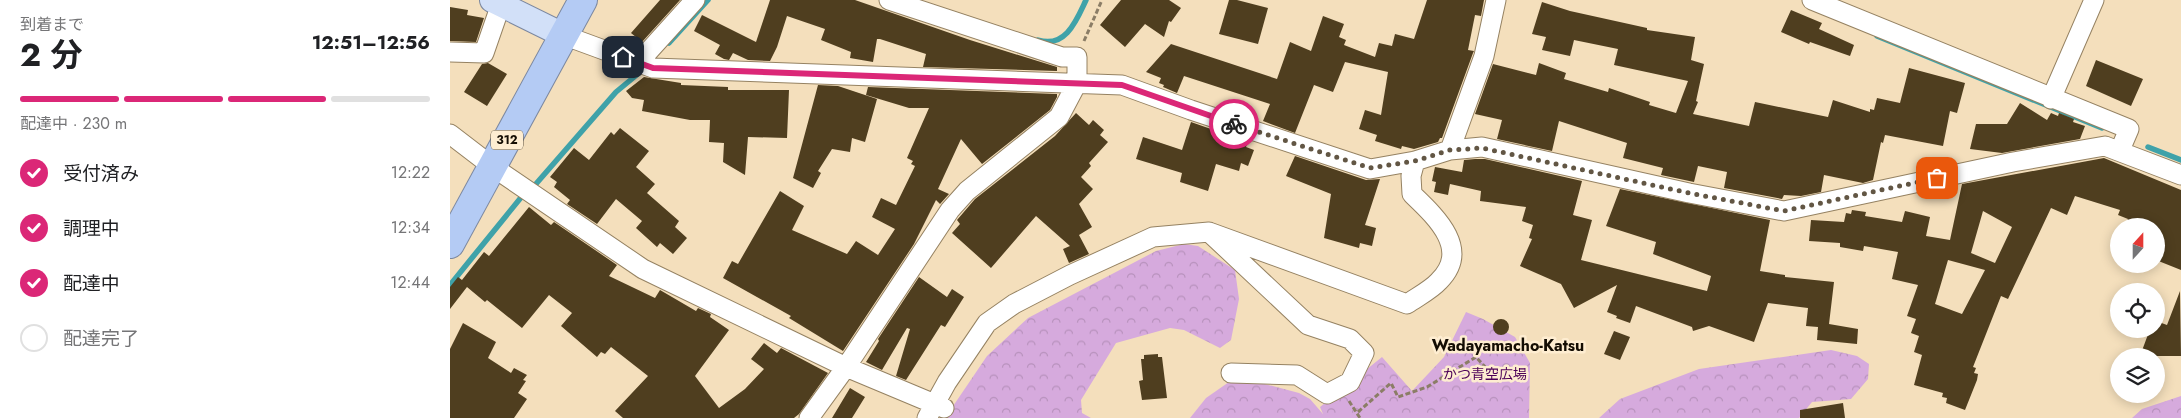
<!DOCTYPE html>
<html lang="ja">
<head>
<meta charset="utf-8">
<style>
  body { margin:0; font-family:Jost,"Noto Sans JP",sans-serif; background:#f6f6f6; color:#202124; height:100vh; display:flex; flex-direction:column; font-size:19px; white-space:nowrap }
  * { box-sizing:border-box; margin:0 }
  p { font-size:16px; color:#757577 }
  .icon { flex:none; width:28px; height:28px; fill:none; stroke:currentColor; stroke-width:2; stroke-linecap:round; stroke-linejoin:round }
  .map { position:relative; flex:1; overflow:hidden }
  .sheet { display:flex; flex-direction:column; background:#fff; width:450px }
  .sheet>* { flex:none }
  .needle { width:32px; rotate:21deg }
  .tools { position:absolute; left:1660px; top:218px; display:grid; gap:10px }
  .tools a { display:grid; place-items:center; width:55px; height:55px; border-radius:50%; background:#fff; box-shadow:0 2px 12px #0003; font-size:25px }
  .pin { position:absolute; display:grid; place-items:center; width:42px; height:42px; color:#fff; margin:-21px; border-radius:10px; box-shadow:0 2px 8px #0006 }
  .courier { position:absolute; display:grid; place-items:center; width:50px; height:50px; margin:-25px; border:4px solid #db2777; border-radius:50%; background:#fff; color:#222; box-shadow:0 1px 6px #0007 }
  .summary em { font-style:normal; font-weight:700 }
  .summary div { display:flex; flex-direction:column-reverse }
  .summary { display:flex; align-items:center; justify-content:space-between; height:85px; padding:0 20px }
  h1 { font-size:32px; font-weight:700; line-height:38px }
  .bar { display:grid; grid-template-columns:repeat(4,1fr); gap:8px 5px; align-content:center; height:60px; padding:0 20px }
  .bar i { height:6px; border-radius:4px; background:#e0e0e0 }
  .bar .selected { background:#db2777 }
  .bar p { grid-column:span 4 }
  ol { padding:0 20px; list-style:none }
  li { display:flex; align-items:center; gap:15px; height:55px }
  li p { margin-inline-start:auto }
  li .icon { padding:5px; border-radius:50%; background:#db2777; color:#fff; stroke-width:4 }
  li:last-child { color:#757577 }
  li i { width:28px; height:28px; border:2px solid #e0e0e0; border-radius:50% }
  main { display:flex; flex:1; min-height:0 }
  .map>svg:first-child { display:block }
  .forest { fill:url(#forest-crowns) }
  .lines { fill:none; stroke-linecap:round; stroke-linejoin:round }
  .stream { stroke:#3fa2a9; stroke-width:5.5 }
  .building { fill:#4f3e1f; fill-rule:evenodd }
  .minor-casing { stroke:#958262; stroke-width:21 }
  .major-casing { stroke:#7c88a0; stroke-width:26 }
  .highway-casing { stroke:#7c88a0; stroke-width:30 }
  .path { stroke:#8b7d66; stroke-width:3; stroke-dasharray:5 2.5; stroke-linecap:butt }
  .minor { stroke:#fff; stroke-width:19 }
  .major { stroke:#d2e0f8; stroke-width:24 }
  .highway { stroke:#b4cbf4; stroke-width:28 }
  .done { stroke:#625644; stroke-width:5; stroke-dasharray:0 9 }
  .route { stroke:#db2777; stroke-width:6 }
  .labels { text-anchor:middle; stroke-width:5; stroke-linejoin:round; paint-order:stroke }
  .shield { fill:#feedd1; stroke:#5a5041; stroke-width:1 }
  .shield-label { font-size:12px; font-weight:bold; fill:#140d03 }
  .park-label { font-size:14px; fill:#4c0058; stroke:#feedd1 }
  .quarter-label { font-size:16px; font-weight:bold; fill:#140d03; stroke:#feedd1 }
</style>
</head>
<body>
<main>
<section class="sheet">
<div class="summary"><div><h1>2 分</h1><p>到着まで</p></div><em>12:51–12:56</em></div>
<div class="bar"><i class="selected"></i><i class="selected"></i><i class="selected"></i><i></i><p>配達中 · 230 m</p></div>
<ol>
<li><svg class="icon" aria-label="check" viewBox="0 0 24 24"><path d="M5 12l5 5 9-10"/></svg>受付済み<p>12:22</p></li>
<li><svg class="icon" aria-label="check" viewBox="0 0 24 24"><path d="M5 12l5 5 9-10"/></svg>調理中<p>12:34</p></li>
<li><svg class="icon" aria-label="check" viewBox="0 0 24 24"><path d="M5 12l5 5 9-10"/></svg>配達中<p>12:44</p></li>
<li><i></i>配達完了</li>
</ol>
</section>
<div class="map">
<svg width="1731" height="418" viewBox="0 0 1731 418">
  <defs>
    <pattern id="forest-crowns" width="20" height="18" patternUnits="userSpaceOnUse" patternTransform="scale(1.25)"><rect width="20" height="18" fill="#d6aadd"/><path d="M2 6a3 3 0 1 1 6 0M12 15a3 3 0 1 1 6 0" fill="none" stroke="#b791bc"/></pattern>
  </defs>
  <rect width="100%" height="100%" fill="#f4dfbc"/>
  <!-- forest -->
  <path class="forest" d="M734,244L748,246L785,270L789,299L781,340L770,348L734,330L720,328L666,343L631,400L632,413L641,418H495L537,356L578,318L706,251Z
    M1016,312L1033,319L1065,337L1080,363L1079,418H740L756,398L779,382L792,378L849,393L860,399L873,414L870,407L932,357L962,391L994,357Z
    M1381,350L1407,356L1419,364L1418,379L1401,399L1362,402L1349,418H1149L1170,399L1249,369Z
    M1731,396V418H1682L1692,409Z"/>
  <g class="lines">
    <!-- stream -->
    <path class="stream" d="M1427,36L1652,128
      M588,40C616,49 627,19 636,0
      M219,43L258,0
      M1698,147L1731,160
      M85,185L166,92L189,73
      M0,285L73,195"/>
  </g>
  <!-- building -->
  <path class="building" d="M210,0H230L192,42L181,33Z
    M320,0H405L520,40L607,67V71L473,67L476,54L430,39H427L423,62L400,58L401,52L371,40L375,29L337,16L327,47L320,61L298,60L283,53L279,60L274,59L265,54L270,45L244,31L252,15L306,42Z
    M671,0H719L731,8L721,22L719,21L714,37L695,24L675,47L650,25Z
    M779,0H787L818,8L808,44L769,34Z
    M977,0H1034L1031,16L1025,15L1018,50L1024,51L1023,53L992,138H990L988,142L964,149L952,146L951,149L925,141L927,135L909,129L915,110L931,115L938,72L895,62L883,92L864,85L845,133L813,121L820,104L734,76L727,93L713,87L714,85L709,83L711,78L696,72L721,44L827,79L840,42L861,51L873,16L894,24L889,37L896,40L894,45L925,57L929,43L942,46L945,34L964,39Z
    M1092,2L1120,11L1197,28V30L1245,37L1241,60L1254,64L1246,101L1248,102L1243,114L1299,126L1305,102L1378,117L1383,100L1420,112V109L1424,110L1427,98L1450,103L1459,68L1515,83L1507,113L1500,111L1493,146L1435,135L1433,143L1431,142L1423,180L1413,183L1374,175L1371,192L1351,196L1334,195L1332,199L1274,188L1277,172L1248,166L1244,182L1211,175L1213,168L1173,158L1177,143L1109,121L1102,151L1047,139L1052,120L1025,114L1043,64L1086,75L1089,63L1116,73L1114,79L1158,92L1159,88L1200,102L1199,105L1226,113L1238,81L1164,65L1168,49L1124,40L1120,56L1092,50L1096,37L1082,34Z
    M0,7L18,10L17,15L34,18L26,42L0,41Z
    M1341,10L1372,23L1369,29L1404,45L1400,56L1360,42L1359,44L1331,32Z
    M1646,60L1693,79L1681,106L1636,86Z
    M38,63L57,74L37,106L14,92L32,64Z
    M194,77L231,83V85L278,87V90H339L337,138L298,137L295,175L273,162L274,143L259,142L260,120H240L192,111L194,100L182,98L176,91Z
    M368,85L388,86L427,99L415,142L402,138L400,152L382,149L368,171L371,173L363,188L343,178Z
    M418,87L607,94V97L600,110L532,164L511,139L488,189L499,194L490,204L486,200L464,244L393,351L339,318L341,316L273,278L282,261L288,264L330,191L354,206L342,230L397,254L406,241L428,255L445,229L422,217L431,198L446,205L465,166L461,164L463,161L457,158L479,108H459L416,95Z
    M1570,103L1597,120L1601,113L1608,116L1609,113L1624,119L1623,122L1635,126L1630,139L1552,153L1520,149L1526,124H1557Z
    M626,113L639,125L643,120L654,130L650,135L658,142L639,163L641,166L631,177L643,189L629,204L642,227L629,235L639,254L619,263L613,249L620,246L586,216L541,268L502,233L510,224L507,220L525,199L605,136Z
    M741,122L798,142L796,147L804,150L798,166L791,163L789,171L766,164L758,191L730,182L732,173L686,159L693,137L732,150Z
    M170,128L199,151L186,167L205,184L197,193L229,221L225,227L237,238L223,254L210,243L207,247L186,228L192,221L166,199L147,224L117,204L120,200L104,187L107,182L100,177L124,148L139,160L161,132L164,135Z
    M845,156L916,180L930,179L915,225L926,228L922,246L910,243L909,248L874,238L881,194L836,176Z
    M1654,158L1731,190V270L1706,260V226H1685L1676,223L1678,219L1668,215L1670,210L1625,196L1617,215L1601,208L1558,299L1551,296L1523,367L1526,368L1524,373L1528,374L1527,380L1515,410L1496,403L1497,398L1492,397L1493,393L1464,385L1472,355L1464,352L1469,336L1461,333L1466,319L1457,316L1468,285L1442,279L1448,252L1414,246L1413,251L1390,247V243L1359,241L1361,220L1394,222L1396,213L1401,214L1402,210L1416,212L1415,216L1452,222L1455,211L1480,217L1476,236L1500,240L1512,184ZM1533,211L1562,227L1545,263L1521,253ZM1498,260L1535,270L1512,314L1485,304Z
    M1025,159H1035L1132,181L1123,215L1142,220L1131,260L1257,291L1261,276L1203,254L1206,242L1156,226L1170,189L1320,220L1310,271L1335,275V277L1384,282L1379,324L1408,329L1407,344L1367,340L1368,327L1356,326L1358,308L1318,303L1304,342L1259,326L1243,331L1242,327L1186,306L1180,323L1166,318L1167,316L1157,312L1167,285L1124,308L1111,284L1070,266L1082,239L1079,238L1083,225L1072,221L1076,207L1030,201L1031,191L1000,184L998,195L984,192L986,182L982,181L985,167L1012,172L1014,160Z
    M79,207L101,225L104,222L167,265L159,276L205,298L210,290L246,311L248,308L261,314L260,317L279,330L245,376L269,408L295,389L314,369L301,359L314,343L327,353L331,348L378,373L349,414L344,418H173L165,411L198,376L161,347L155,354L151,352L147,357L111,326L122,313L99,295L72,328L37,300L35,302L17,287L0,309V287L8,277L12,280L34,252L39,256Z
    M469,277L497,297L502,289L514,297L495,327L491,325L456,380L446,376L460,329L457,328L432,370L416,362L429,341L428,339Z
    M1730,291L1731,356H1690L1700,329H1706V321L1717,325Z
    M1043 327a8 8 0 1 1 16 0a8 8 0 1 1-16 0Z
    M13,323L46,342L38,358L61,373L64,368L77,375L73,380L76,381L68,393L77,399L64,418H0V349Z
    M1164,331L1180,337L1170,360L1154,354Z
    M708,354V357H712L717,398L692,400L689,381L693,380L691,359H694V355Z
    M400,388L415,397L402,418H382Z
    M1393,403L1395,418H1350V410Z"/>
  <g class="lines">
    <!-- minor casing -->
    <g class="minor-casing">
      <path id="minor" d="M1362,0L1679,129L1670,150
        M113,35L203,68L672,85L741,110L920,169L965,161L1000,150L1032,147L1239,193L1334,211L1563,162L1655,146L1731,175
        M0,52L34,53L51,4
        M188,63L245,0
        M1601,99L1644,0
        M0,134L43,167L193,269L396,367L494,408
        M1000,150L1034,56L1046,0
        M781,373L847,375L877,394L900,382L914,353L900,339L858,325L759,232L957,304C967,297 981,290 989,281C1021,249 986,217 962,194L961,176L965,161
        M359,418L396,367L500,210L517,191L609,117L627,83V57H612L439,0
        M477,418L497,382L537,323L564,304L620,275L703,237L759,232"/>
    </g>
    <!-- major casing -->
    <g class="major-casing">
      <path id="major" d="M42,0L113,35"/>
    </g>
    <!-- highway casing -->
    <g class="highway-casing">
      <path id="highway" d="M0,244L133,0"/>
    </g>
    <!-- path -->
    <path class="path" d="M634,41L652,0
      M899,401L910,418
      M908,412L941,383L948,397L977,387L1026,357L1049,382"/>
    <!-- minor -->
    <use href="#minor" class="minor"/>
    <!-- major -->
    <use href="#major" class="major"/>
    <!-- highway -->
    <use href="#highway" class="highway"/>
  </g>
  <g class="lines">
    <!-- done -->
    <path class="done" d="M784,124L920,168L965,161L1000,150L1032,148L1239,193L1334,211L1487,178"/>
    <!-- route -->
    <path class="route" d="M173,57L203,68L672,85L784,124"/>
  </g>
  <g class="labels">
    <!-- shield labels -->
    <rect class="shield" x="41" y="130.5" width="32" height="19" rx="4"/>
    <g class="shield-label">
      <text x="57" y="144">312</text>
    </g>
    <!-- park labels -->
    <g class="park-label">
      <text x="1035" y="379">かつ青空広場</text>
    </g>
    <!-- quarter labels -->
    <g class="quarter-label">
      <text x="1058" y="351">Wadayamacho-Katsu</text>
    </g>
  </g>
</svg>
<div class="tools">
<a><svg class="needle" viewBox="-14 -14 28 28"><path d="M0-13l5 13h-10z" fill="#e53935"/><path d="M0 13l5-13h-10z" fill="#757577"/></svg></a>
<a><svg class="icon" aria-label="locate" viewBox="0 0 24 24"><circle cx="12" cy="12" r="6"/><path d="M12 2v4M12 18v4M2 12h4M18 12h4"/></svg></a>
<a><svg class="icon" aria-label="layers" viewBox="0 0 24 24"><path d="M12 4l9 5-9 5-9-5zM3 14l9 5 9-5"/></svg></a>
</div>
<div class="pin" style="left:1487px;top:178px;background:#ea580c"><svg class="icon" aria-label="bag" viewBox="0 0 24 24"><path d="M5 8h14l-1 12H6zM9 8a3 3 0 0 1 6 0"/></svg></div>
<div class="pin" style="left:173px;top:57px;background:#1f2937"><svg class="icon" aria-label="home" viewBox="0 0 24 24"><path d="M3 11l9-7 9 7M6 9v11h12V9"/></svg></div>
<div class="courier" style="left:784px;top:124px"><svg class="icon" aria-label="bike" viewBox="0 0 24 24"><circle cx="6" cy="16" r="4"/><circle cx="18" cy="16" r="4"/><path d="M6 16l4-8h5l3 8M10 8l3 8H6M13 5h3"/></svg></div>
</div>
</main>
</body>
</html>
